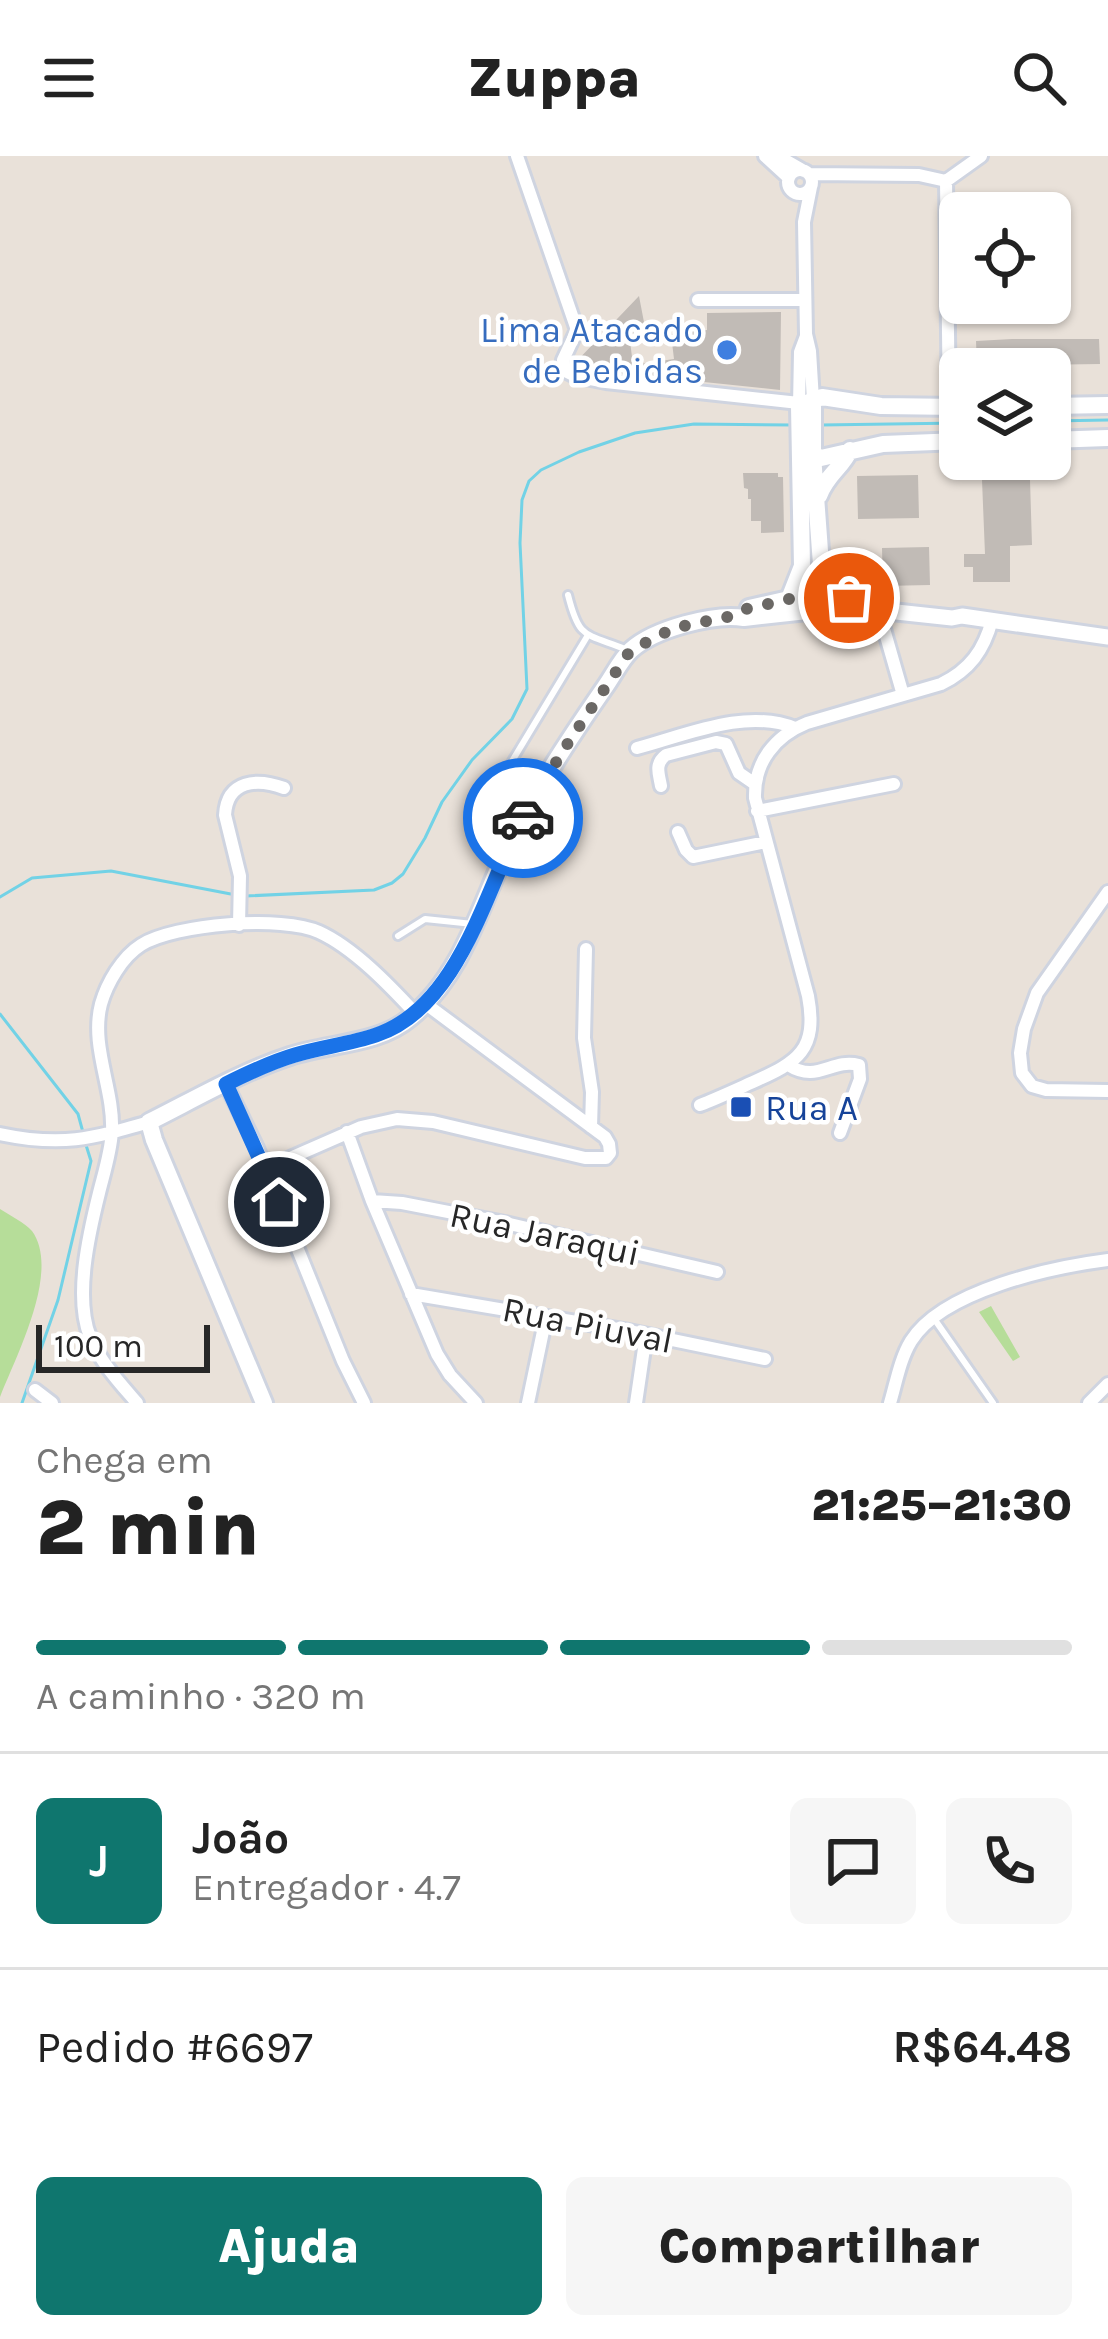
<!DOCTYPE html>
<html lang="pt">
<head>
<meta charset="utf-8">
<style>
  body { margin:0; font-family:Karla,sans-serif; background:#f6f6f6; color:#222; height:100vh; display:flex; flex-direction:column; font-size:45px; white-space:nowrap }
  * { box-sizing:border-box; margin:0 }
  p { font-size:39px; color:#767676 }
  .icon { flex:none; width:66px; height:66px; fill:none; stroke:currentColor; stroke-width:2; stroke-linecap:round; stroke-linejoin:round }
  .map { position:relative; height:1247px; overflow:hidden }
  .drawer { display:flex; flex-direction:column; background:#fff; flex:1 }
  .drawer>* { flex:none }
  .tools { position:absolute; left:939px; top:36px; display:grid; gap:24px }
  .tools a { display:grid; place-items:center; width:132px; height:132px; border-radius:18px; background:#fff; box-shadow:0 3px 9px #0004; font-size:60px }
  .scale { position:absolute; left:36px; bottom:30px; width:174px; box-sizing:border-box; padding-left:12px; border:6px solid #272727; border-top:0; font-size:33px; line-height:42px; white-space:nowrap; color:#272727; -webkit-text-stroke:9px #fff; paint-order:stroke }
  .pin { position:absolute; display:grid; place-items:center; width:102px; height:102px; color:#fff; margin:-51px; border:6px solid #fff; border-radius:50%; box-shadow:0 3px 12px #0007 }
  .courier { position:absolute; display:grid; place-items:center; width:120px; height:120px; margin:-60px; border:9px solid #1a73e8; border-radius:50%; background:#fff; color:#222; box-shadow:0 3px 15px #0007 }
  .overview em { font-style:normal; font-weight:800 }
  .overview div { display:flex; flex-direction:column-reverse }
  .overview { display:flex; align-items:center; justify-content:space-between; height:204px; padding:0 36px }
  h1 { font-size:78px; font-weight:800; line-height:90px }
  .bar { display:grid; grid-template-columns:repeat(4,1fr); gap:18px 12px; align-content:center; height:144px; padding:0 36px }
  .bar i { height:15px; border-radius:9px; background:#e0e0e0 }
  .bar .current { background:#0f766e }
  .bar p { grid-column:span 4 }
  .line { display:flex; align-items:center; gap:30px; padding:0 36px; border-top:3px solid #e0e0e0 }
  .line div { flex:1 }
  .round { display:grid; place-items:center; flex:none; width:126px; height:126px; border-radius:18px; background:#f6f6f6 }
  .cta { display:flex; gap:24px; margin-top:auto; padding:24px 36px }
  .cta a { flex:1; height:138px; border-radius:18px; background:#0f766e; color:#fff; font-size:48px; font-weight:800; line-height:138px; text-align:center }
  .cta a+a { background:#f6f6f6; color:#222 }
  header { display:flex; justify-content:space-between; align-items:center; height:156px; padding:0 36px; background:#fff; font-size:54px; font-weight:800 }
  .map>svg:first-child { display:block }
  .green { fill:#b6dd99 }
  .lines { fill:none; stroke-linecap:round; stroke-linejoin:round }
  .stream { stroke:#72d2e6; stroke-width:3 }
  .building { fill:#c1bbb6 }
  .service-casing { stroke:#cfd4e0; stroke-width:12 }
  .minor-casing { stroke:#cfd4e0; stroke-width:18 }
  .tertiary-casing { stroke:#cfd4e0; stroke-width:21 }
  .secondary-casing { stroke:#cfd4e0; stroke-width:22 }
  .service { stroke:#fff; stroke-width:6 }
  .minor { stroke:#fff; stroke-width:12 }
  .tertiary { stroke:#fff; stroke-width:15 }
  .secondary { stroke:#fff; stroke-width:16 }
  .done { stroke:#6b6865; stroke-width:12; stroke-dasharray:0 21.6 }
  .route { stroke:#1a73e8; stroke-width:15 }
  .shop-dot { fill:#3f7fe0; stroke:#fff; stroke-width:4.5 }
  .transit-dot { fill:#1a4fb4; stroke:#fff; stroke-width:4.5 }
  .labels { text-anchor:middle; stroke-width:9; stroke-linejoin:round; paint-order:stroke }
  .shop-label { font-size:36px; fill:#366cbe; stroke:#fff; text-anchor:end }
  .transit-label { font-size:36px; fill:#164399; stroke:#fff; text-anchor:start }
  .street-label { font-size:36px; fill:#272727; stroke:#fff }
</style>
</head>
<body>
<header><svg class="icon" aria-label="menu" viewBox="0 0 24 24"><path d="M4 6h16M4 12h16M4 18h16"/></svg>Zuppa<svg class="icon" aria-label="search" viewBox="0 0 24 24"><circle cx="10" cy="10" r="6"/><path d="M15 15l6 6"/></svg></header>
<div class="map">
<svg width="1108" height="1247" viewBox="0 0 1108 1247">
  <rect width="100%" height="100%" fill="#e9e1d9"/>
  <!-- green -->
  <path class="green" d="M0,1053C9,1059 25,1067 32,1075C61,1115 16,1200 0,1241Z
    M991,1150L1020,1201L1013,1205L979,1156Z"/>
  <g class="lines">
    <!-- stream -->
    <path class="stream" d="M1050,265L1108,264
      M821,269L960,267
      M246,740L374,734L392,727L403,718L425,682L442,646L472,604L512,563L527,533L520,387L522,344L529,325L541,314L579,296L635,277L694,268L794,269
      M0,741L32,722L111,715L236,739
      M0,858L78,958L84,980
      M22,1247L58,1144L91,1005L86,989"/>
  </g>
  <!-- building -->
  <path class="building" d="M1050,134H1063L1064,159L987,160L988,147H1050Z
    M639,140L647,182L630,185L633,209L674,203L671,178L707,174V157L781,156L780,234L608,216L574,208Z
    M1012,183H1099L1100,208L977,210L976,185Z
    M743,317H778V321H783L784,376L761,377V365H751V343H748V333L744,332Z
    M918,319L919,362L858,363L857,320Z
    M982,324H1030L1032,389L1010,390V426H973V411H964V398H985Z
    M929,391L930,429L883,430L882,392Z"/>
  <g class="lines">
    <!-- service casing -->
    <g class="service-casing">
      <path id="service" d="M568,439C579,483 584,477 625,493
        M485,650L588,479
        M398,780L425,763L473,768
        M935,1164L993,1247"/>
    </g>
    <!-- minor casing -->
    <g class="minor-casing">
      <path id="minor" d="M517,0L577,174L563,204L565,215L575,220L606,226L799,247
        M765,0L789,22
        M778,0L804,15
        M788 26a12 12 0 1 1 24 0a12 12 0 1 1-24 0Z
        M809,18L919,19L946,25L981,0
        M946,25L949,251
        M811,31L804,66L806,178L810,195L813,244
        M698,144H805
        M799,250L800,196L806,180
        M839,479L876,469L884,473L903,539
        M637,592C686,579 746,552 795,572
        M661,630C659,618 654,608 666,599L716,586L726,588L739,617L755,628
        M757,655L894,628
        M678,676L686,694L693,701L766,686
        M1108,736L1037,837L1024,873L1020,897L1022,917L1032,930L1046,934L1108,935
        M239,769L240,720L225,659C227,624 257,622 284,632
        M586,793L584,882L592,936L591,971
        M788,909C818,928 831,902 859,909L860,923L840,977
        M226,928L257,992L343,1205L364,1247
        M700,949C718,942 735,934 753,926C798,906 818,894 808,840L755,642C754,606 775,580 807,567L941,528C970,514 984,494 992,464
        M347,976L372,1045L437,1198L450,1219L476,1247
        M0,978C62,991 90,983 149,966
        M265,1013L361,971L397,963L433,966L585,1002H606L610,997L609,988L605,981L426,848
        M372,1045L402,1047L505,1067L717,1116
        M411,1138L624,1174L765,1203
        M35,1234L52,1247
        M137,1247C119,1226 101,1207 90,1181C74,1141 89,1077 99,1037C104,1017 111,995 112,975C114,933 90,890 101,848C107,827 122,801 141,789C174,768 283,759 319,776C354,792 390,830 416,858
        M528,1247L546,1161
        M636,1247L646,1179
        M890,1247C896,1227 900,1203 911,1185C943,1134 1053,1111 1108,1104
        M1089,1247L1108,1228"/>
    </g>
    <!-- tertiary casing -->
    <g class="tertiary-casing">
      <path id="tertiary" d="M816,454H878L952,462L962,460L1108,481"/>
    </g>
    <!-- secondary casing -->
    <g class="secondary-casing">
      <path id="secondary" d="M1050,250L1108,249
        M1050,284L1108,282
        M813,299L821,302L883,288L960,285
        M819,340C827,318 842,312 850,294
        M825,408L849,442
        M749,452L789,443L822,441
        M791,456L789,443L802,410L799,250L822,241L881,250L960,251
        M264,1247L154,984L149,966C195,943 241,916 290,900C329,887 379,889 411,861C459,822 478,758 502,704C529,643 567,586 605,531C613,520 621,503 631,494C654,473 714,457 744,462L816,454L823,436L813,299V244"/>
    </g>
    <!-- service -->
    <use href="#service" class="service"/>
    <!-- minor -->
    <use href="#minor" class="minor"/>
    <!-- tertiary -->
    <use href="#tertiary" class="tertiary"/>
    <!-- secondary -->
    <use href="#secondary" class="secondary"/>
  </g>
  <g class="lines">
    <!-- done -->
    <path class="done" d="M523,662L564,593L630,495L674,472L732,460L742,454L789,443L849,442"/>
    <!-- route -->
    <path class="route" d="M279,1046L226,928C248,917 271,906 295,899C321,891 350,888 376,879C460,851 486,732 523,662"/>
  </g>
  <!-- markers -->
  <circle class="shop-dot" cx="727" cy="194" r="12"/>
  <rect class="transit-dot" x="729" y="939" width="24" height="24" rx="6"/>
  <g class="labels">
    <!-- shop labels -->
    <g class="shop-label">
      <text x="703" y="186">Lima Atacado<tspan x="703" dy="41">de Bebidas</tspan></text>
    </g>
    <!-- transit labels -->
    <g class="transit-label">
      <text x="765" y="964">Rua A</text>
    </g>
    <!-- street labels -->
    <g class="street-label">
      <text transform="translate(545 1077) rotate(12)" y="13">Rua Jaraqui</text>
      <text transform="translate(588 1168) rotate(11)" y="13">Rua Piuval</text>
    </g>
  </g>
</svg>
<div class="tools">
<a><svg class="icon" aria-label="locate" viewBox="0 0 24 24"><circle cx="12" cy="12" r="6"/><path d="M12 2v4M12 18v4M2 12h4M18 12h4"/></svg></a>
<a><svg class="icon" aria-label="layers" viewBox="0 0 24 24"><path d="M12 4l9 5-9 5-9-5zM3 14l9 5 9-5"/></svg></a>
</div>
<div class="scale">100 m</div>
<div class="pin" style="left:849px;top:442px;background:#ea580c"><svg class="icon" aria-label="bag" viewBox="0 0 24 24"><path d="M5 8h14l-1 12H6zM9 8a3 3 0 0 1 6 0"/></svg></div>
<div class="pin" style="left:279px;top:1046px;background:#1f2937"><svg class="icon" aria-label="home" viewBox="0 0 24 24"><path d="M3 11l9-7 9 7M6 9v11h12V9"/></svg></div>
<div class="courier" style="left:523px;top:662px"><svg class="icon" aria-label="car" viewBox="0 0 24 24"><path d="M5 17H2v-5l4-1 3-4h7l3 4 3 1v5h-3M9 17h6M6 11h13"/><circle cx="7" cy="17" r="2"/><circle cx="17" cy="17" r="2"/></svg></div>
</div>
<section class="drawer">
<div class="overview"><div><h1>2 min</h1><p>Chega em</p></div><em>21:25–21:30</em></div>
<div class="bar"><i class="current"></i><i class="current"></i><i class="current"></i><i></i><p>A caminho · 320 m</p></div>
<div class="line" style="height:216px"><b class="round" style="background:#0f766e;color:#fff">J</b><div><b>João</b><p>Entregador · 4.7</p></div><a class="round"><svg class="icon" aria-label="chat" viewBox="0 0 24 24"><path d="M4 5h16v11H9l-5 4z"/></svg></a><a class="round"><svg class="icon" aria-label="phone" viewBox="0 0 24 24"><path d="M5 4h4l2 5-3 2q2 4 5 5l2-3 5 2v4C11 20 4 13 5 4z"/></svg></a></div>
<div class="line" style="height:156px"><div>Pedido #6697</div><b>R$64.48</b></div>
<div class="cta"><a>Ajuda</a><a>Compartilhar</a></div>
</section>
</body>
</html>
